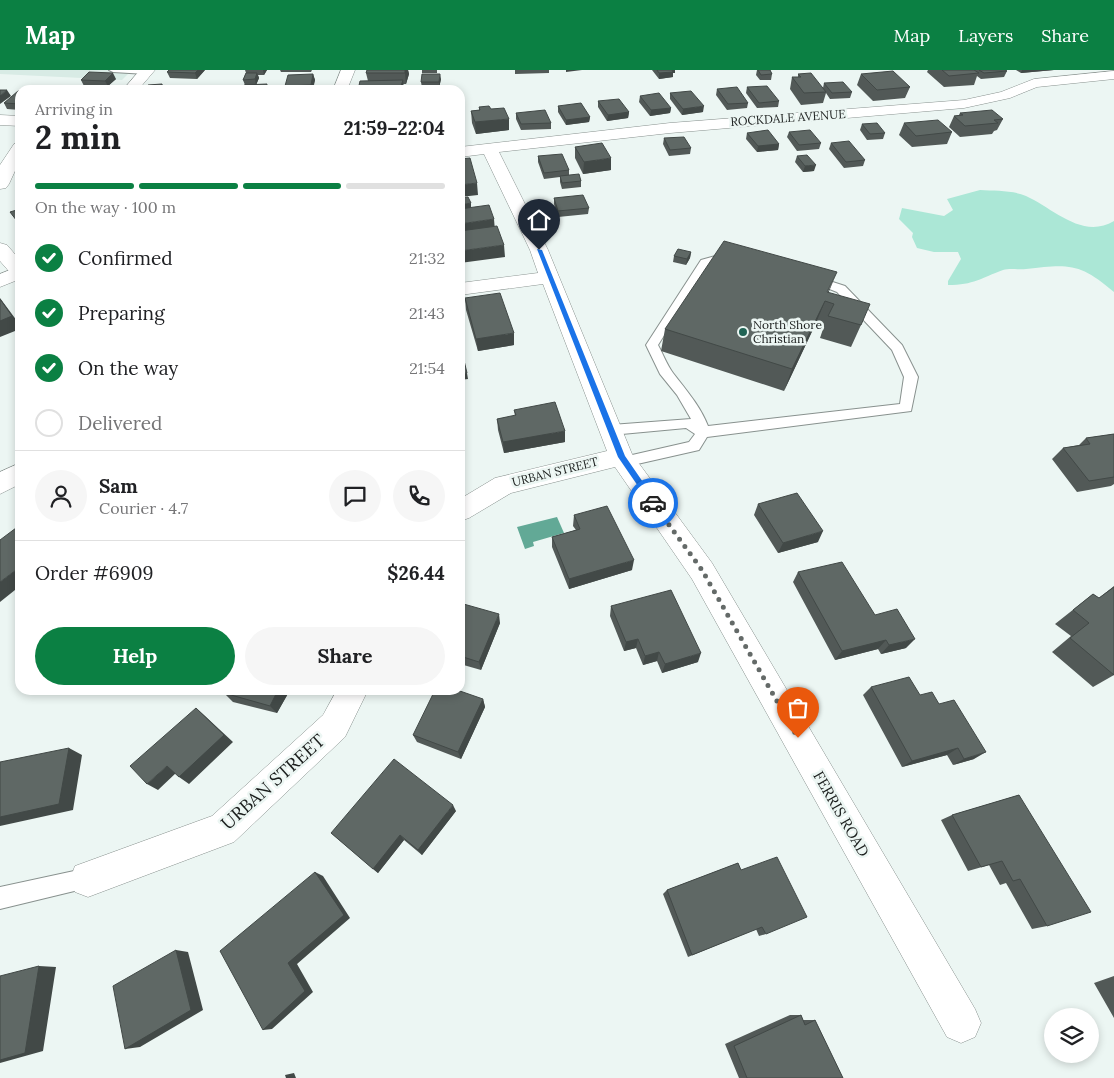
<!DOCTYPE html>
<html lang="en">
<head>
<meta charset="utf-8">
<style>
  body { margin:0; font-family:Lora,serif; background:#f6f6f6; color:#202124; height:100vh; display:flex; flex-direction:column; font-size:19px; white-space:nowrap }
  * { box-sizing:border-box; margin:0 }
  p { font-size:16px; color:#757577 }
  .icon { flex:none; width:28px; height:28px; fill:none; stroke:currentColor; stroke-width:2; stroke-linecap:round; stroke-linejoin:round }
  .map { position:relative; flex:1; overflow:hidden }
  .drawer { position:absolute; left:15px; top:15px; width:450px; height:610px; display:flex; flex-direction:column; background:#fff; border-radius:15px; box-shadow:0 2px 8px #0003 }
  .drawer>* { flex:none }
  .controls { position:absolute; left:1044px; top:938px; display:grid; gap:10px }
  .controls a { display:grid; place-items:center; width:55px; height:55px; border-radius:50%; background:#fff; box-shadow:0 2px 8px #0003; font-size:25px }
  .pin { position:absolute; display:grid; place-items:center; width:42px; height:42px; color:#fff; margin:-51px -21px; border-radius:50% 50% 50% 0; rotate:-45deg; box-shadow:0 0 5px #0007 }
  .pin .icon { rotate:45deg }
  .courier { position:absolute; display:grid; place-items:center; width:50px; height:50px; margin:-25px; border:4px solid #1a73e8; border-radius:50%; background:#fff; color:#222; box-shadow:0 1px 6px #0007 }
  .overview em { font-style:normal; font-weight:800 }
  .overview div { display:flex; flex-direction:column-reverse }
  .overview { display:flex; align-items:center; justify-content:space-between; height:85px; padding:0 20px }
  h1 { font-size:32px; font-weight:800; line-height:38px }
  .bar { display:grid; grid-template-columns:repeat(4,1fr); gap:8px 5px; align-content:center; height:60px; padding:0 20px }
  .bar i { height:6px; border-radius:4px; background:#e0e0e0 }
  .bar .active { background:#0b8043 }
  .bar p { grid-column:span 4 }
  .line { display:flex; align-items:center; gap:12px; padding:0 20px; border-top:1px solid #e0e0e0 }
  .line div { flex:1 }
  .round { display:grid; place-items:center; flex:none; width:52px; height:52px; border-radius:26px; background:#f6f6f6 }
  ol { padding:0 20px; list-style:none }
  li { display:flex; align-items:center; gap:15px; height:55px }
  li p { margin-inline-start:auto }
  li .icon { padding:5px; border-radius:50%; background:#0b8043; color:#fff; stroke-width:4 }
  li:last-child { color:#757577 }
  li i { width:28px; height:28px; border:2px solid #e0e0e0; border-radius:50% }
  .action { display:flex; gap:10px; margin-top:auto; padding:10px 20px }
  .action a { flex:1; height:58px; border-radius:30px; background:#0b8043; color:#fff; font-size:20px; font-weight:800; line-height:58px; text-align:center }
  .action a+a { background:#f6f6f6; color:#202124 }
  header { display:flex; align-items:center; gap:30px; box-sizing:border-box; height:70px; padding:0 25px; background:#0b8043; color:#fff }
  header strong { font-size:24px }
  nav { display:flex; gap:28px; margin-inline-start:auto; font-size:18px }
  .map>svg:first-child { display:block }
  .built { fill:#d8ebe5 }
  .green { fill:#abe7d6 }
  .water { fill:#62a996 }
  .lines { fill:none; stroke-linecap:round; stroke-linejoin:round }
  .service-casing { stroke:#88918e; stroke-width:2 }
  .minor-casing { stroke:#88918e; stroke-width:1 }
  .tertiary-casing { stroke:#88918e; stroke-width:1 }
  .service { fill:#fff; fill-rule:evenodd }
  .minor { fill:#fff; fill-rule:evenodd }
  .tertiary { fill:#fff; fill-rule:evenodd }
  .wall { fill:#525957 }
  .shaded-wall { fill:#424947 }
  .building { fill:#5f6865; stroke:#424947 }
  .route { fill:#1a73e8 }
  .done { stroke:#646a68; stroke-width:5; stroke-dasharray:0 9 }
  .poi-dot { fill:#216455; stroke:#ecf6f3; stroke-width:2 }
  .labels { text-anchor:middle; stroke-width:5; stroke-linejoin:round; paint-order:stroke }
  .far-street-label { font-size:12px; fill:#1b1e1d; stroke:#ecf6f3 }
  .far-poi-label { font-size:12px; fill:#1b1e1d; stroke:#ecf6f3; text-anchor:start }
  .street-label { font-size:15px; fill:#1b1e1d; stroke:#ecf6f3 }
  .near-street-label { font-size:18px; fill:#1b1e1d; stroke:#ecf6f3 }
</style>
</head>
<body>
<header>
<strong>Map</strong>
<nav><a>Map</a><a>Layers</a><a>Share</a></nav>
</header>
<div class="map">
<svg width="1114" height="1008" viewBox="0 0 1114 1008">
  <rect width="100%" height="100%" fill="#ecf6f3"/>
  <!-- built -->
  <path class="built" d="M0,0H132L122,10L0,4Z"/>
  <!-- green -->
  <path class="green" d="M980,120C995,121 1012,120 1026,126C1053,138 1082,170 1114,151V222C1080,193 1069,194 1026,199C1019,200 1010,198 1003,200C981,208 974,215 948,215V211L961,189L958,182H934L917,178L912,167L913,163L899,149L902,138L944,146L953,140L947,129Z"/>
  <!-- water -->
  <path class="water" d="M557,447L564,463L533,472L534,476L525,479L517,457Z"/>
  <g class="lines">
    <!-- service casing -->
    <g class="service-casing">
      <path id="service" d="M109,0H148L150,2L146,4L113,2Z
        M719,185L738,189L740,191L734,194L719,191L709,194L658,275C663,284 667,295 673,303C687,321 700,336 708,356L900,334L904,307L892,280L837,222L807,210L805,208L811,205L845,216L902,275L918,307L911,341L707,367L699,380L624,397L619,396L617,392L619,388L689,372L695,364L686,358L611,365L606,364L604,360L606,356L611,355L691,349L677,325L660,304L646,275L701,190Z
        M88,798L95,802L99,809L95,816L0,839V817Z"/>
    </g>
    <!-- minor casing -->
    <g class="minor-casing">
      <path id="minor" d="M140,0H155L138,20H123Z
        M1114,1V9L1037,17L1010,28L964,38L670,63L499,82L548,180L632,384L712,493L975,939L981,953L975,967L961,973L947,967L692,509L615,397L511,423L469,448L460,451V429L495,408L607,381L543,214L460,225V213L538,203L530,180L484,84L460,87V77L670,53L964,30L1001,22L1034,9Z
        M20,72V90L9,114L6,118L0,119V95L14,74Z
        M0,173L7,175L20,190V208L13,206L0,191Z
        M20,393V414L0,424V402Z
        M337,620H368L345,667L234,772L88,827L75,822L70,809L75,796L212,746L323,645Z"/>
    </g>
    <!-- tertiary casing -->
    <g class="tertiary-casing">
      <path id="tertiary" d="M341,0H355L347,20H333Z
        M0,45L20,46V56L0,55Z
        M20,196V209L0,217V204Z"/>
    </g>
    <!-- service -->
    <use href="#service" class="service"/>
    <!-- minor -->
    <use href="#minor" class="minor"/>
    <!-- tertiary -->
    <use href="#tertiary" class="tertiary"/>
  </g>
  <!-- wall -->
  <path class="wall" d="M205,0L197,9L170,8L167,2Z
    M245,0H267L264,5H258L259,8L256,15H245L243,10L246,3Z
    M280,0H312L311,2H281Z
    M367,0H408L409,4L406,14H403L404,20H358L368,11L366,3Z
    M422,0H437V3H422Z
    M515,0H549V3L515,4Z
    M652,0H675V3H673V7L659,9Z
    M757,0H770L772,4L771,10H760L756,5Z
    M928,0H1005L1007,1L1004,7L981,9L977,6L974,15L944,17L927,2Z
    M1016,0H1054L1021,3Z
    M313,4L315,10L313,20H287L285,16Z
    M798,4L823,18L824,13L852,22L850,28L830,29L826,23L823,33L801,35L790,19L792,7H798Z
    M861,4L910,17L905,28L873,31L857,15Z
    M116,9L108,16H84L81,10Z
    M441,9L439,18H422L421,12Z
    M747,17L779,31L778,37L757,38L746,23Z
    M717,19L748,33L747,38L727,40L716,25Z
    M20,21V40L7,39L4,33Z
    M670,23L703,42L682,45L670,29Z
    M640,26L671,38L670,43L650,46L639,32Z
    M460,31L462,43H460Z
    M598,31L629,42L628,48L607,51L598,37Z
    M558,36L590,47L589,52L566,55L558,42Z
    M479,37L491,39L509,60L476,64L472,53L471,41L479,40Z
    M516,43L551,53V59L521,60L516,49Z
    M960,43L1003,49L997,60L994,61L992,64L960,67L949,57L954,46L959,45Z
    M904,53L952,62L947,74L912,77L899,65Z
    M862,54L885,63L883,69L867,70L860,60Z
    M789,62L821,73L819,79L797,81L787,67Z
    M747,63L779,74L778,80L757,82L746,69Z
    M664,68L691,78L690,84L669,86L663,74Z
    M831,73L865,90L863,96L844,98L829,79Z
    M575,77L611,100L583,104L575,88Z
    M538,86L569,100V105L581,111V117L562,119L560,112V107L544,109L538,92Z
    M797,86L814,101L803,102L795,92Z
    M554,128L589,138L588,144L558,147L554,134Z
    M691,182L690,188L686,195L673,192L674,186Z
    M829,223L861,255L851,277L820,268L824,256L816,253L784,321L661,281L665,259Z
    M465,228L514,275L478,281L466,240Z
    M514,340L565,372L504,383L498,360L497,349L515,346Z
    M1114,364V414L1111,416L1077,422L1052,389L1063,378L1079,375L1086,368Z
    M758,434L818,472L778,483L754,445Z
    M574,445L632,500L569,519L552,477V467L576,460L573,456Z
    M798,502L875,545L906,578L881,584L878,579L835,590L793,512Z
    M1114,516V605L1093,617L1052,582L1071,566L1055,554L1093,524L1099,528Z
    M460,533L500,553L481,600L460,594Z
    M611,536L698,592L662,603L657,591L643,595L636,578L624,581L610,546Z
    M871,617L920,625L939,634L974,689L953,695L947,685L902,697L863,625Z
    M290,620L277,643L233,632L224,623Z
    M483,629L485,637L461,689L417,672L413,665Z
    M1019,725L1047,856L1032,859L1006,813L1000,815L989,795L968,801L941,750L952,745Z
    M456,741L422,785L404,770L378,803L331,763Z
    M738,793L766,864L759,866L756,859L688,887L663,824L667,820Z
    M1114,906V948L1094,913Z
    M790,945H801L803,950H815L843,1008H739L725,974Z"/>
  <!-- shaded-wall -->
  <path class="shaded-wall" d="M198,0H205L197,9L195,3Z
    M263,0H267L264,5Z
    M405,0H408L409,4L406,14L405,3Z
    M566,0H582L566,2Z
    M670,0H675V3H673V7L659,9V3Z
    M1022,0H1054L1021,3Z
    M113,3L116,9L108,16L105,11Z
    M257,3L259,8L256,15L255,9Z
    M313,4L315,10L312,20L311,15Z
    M440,4L441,9L439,18V12Z
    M403,10L404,20H402L401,16Z
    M162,14L165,20H147Z
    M267,14L269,20H265Z
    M7,20L11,26L0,34V26Z
    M704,36L703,42L682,45L683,39Z
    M671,38L670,43L650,46L651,40Z
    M629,42L628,48L607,51L608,45Z
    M590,47L589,52L566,55V50Z
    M509,49V60L476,64L475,52Z
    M779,74L778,80L757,82L758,76Z
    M611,88V100L583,104L584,92Z
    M816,95L814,101L803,102L805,96Z
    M477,113L478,125L460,127V115Z
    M471,133V139L460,141V135Z
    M494,149L495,161L460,166V154Z
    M504,175L505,187L460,193V181Z
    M691,182L690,188L686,195L687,189Z
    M837,202L816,253L784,321L792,299Z
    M0,228L20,255V259L0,267Z
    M514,263V275L478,281L476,269Z
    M467,303L468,309L460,310V304Z
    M565,361V372L504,383L503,372Z
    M461,374L463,385L460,387V375Z
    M823,461L818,472L778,483L783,473Z
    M634,490L632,500L569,519V509Z
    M20,497V516L0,532V512Z
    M499,544L500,553L481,600L479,592Z
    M638,569L636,578L624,581L626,572Z
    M915,569L906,578L881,584L889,575Z
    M886,570L878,579L835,590L842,581Z
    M659,582L657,591L643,595L645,586Z
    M701,583L698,592L662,603L665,594Z
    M278,620H290L277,643L270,636Z
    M483,629L485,637L461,689L458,682Z
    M196,638L205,646L233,672L189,714L179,707Z
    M69,678L82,685L73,740L0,756V747Z
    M958,678L947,685L902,697L912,691Z
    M986,682L974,689L953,695L964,689Z
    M167,696L177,702L158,720L147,714Z
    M453,735L456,741L422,785L418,780Z
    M400,765L404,770L378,803L373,799Z
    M315,802L323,806L350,848L297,894L313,922L272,959L263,960L288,893Z
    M176,880L188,882L203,940L140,977L125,979Z
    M39,896L56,897L43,981L0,993V990Z
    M294,1003L296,1008H286L285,1005Z"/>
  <!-- building -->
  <path class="building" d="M169,0H198L195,3L167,2Z
    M367,0H405V3H366Z
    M657,0H672L673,2L659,3Z
    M758,0H770L772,4L761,5Z
    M942,0H974L979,3L949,6Z
    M979,0H1005L1007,1L984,3Z
    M893,1L910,17L877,20L861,4Z
    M89,2L113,3L105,11L81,10Z
    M246,3H257L255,9L243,10Z
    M811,3L826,22L804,23L792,7H801L798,4Z
    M313,4L311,15L285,16L288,5Z
    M422,4H440L439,12H421Z
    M403,10L401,16H380V20H358L360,11Z
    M843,12L852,22L832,23L824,13Z
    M162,14V18L147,20L148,15Z
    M267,14L265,20H242L244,15Z
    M767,16L779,31L759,33L747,17Z
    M224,17L223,20H203V19Z
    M737,17L748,33L728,34L717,19Z
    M0,20H7L0,26Z
    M18,21H20V34L4,33Z
    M691,21L704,36L683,39L670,23Z
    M659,23L671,38L651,40L640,26Z
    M619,29L629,42L608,45L598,31Z
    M581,33L590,47L566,50L558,36Z
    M489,36L491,39L504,38L509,49L475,52L471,41L480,40L479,37Z
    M545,40L551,53L521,54L516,43Z
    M992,40L1003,49L994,50L998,53L965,56L954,46L963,45L960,43Z
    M938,50L952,62L916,66L904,53Z
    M877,53L885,63L870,64L862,54Z
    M768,60L779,74L758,76L747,63Z
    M810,60L821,73L799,75L789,62Z
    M684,67L691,78L670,80L664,68Z
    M849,71L865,90L846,92L831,73Z
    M602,73L611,88L584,92L575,77Z
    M562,84L569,100L544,103L538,86Z
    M807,85L816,95L805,96L797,86Z
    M470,88L477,113L460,115V89Z
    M579,104L581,111L562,113L560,106Z
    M583,125L589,138L558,141L554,128Z
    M468,127L471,133L460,135V128Z
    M489,135L494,149L460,154V139Z
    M20,139V155L10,142Z
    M497,156L504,175L460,181V161Z
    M724,171L837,202L827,222L870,234L861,255L828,246L834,234L825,231L792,299L665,259Z
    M678,179L691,182L687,189L674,186Z
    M20,205V210L17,206Z
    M500,223L514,263L476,269L465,228Z
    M0,229L12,246L0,251Z
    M460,282H462L467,303L460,304Z
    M555,332L565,361L503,372L497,349L516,345L514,340Z
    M1114,364V407L1089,411L1063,378L1090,374L1086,368Z
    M797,423L823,461L783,473L758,434Z
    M607,436L634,490L569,509L552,467L580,459L574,445Z
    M16,458L20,462V497L0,512V470Z
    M842,492L875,545L897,539L915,569L889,575L886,570L842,581L798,502Z
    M1114,517V605L1070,568L1089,553L1073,540L1093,524L1099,528Z
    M671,520L701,583L665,594L659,582L645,586L638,569L626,572L611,536Z
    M460,533L499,544L479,592L460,586Z
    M909,607L920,625L932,622L939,634L954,630L986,682L964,689L958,678L912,691L871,617Z
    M226,620H278L270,636L224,623Z
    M435,620H457L483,629L458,682L413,665Z
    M196,638L224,665L179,707L167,696L147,714L130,696Z
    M69,678L59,734L0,747V692Z
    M394,689L453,735L418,780L400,765L373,799L331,763Z
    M1019,725L1091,842L1047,856L1020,809L1013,811L1002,791L981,797L952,745Z
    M777,787L807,847L766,864L762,857L692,885L667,820L738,793L741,800Z
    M315,802L344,845L288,893L305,921L263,960L220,881Z
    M176,880L191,940L125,979L113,916Z
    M39,896L25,983L0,990V906Z
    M801,945L805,955L815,950L843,1008H747L734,976Z"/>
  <!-- route -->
  <path class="route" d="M537,179L542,180L625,386L656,431V435H651L618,387Z"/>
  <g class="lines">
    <!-- done -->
    <path class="done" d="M653,433L702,500L798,668"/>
  </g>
  <!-- markers -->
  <circle class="poi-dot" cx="743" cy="262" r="5"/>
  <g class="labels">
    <!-- far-street labels -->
    <g class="far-street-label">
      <text transform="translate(788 48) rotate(-4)" y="4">ROCKDALE AVENUE</text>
      <text transform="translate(555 402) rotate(-14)" y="4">URBAN STREET</text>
    </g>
    <!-- far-poi labels -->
    <g class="far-poi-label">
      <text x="753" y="259">North Shore<tspan x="753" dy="14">Christian</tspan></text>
    </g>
    <!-- street labels -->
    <g class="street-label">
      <text transform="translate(841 744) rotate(60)" y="5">FERRIS ROAD</text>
    </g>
    <!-- near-street labels -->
    <g class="near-street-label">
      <text transform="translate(273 712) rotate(-42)" y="6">URBAN STREET</text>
    </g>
  </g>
</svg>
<div class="controls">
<a><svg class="icon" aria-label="layers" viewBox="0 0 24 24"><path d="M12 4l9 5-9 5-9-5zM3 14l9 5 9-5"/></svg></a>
</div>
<div class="pin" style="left:798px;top:668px;background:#ea580c"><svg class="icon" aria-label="bag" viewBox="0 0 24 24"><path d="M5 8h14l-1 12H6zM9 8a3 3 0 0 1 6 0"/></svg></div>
<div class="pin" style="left:539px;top:180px;background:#1f2937"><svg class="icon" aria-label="home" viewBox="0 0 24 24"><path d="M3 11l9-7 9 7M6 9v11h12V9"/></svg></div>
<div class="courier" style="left:653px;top:433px"><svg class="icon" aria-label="car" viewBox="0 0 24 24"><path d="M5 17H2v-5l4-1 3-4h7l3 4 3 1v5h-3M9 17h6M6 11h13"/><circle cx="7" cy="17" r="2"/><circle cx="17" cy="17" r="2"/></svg></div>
<section class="drawer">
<div class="overview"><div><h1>2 min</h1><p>Arriving in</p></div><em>21:59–22:04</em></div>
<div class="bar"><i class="active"></i><i class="active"></i><i class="active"></i><i></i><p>On the way · 100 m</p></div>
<ol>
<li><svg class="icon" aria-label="check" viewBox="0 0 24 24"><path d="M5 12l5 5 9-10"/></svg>Confirmed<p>21:32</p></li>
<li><svg class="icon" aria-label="check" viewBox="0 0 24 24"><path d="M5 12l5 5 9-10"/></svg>Preparing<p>21:43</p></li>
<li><svg class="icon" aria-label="check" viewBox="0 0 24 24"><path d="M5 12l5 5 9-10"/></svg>On the way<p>21:54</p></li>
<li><i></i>Delivered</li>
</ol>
<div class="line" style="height:90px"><a class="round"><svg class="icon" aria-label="person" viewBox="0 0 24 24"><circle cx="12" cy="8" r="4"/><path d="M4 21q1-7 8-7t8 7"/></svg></a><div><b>Sam</b><p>Courier · 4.7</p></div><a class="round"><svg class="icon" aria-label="chat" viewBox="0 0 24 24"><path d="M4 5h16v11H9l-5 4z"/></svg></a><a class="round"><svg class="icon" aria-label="phone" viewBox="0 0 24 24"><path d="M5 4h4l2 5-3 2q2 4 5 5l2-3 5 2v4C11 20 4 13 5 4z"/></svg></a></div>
<div class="line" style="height:65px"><div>Order #6909</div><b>$26.44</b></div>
<div class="action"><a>Help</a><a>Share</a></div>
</section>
</div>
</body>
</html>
